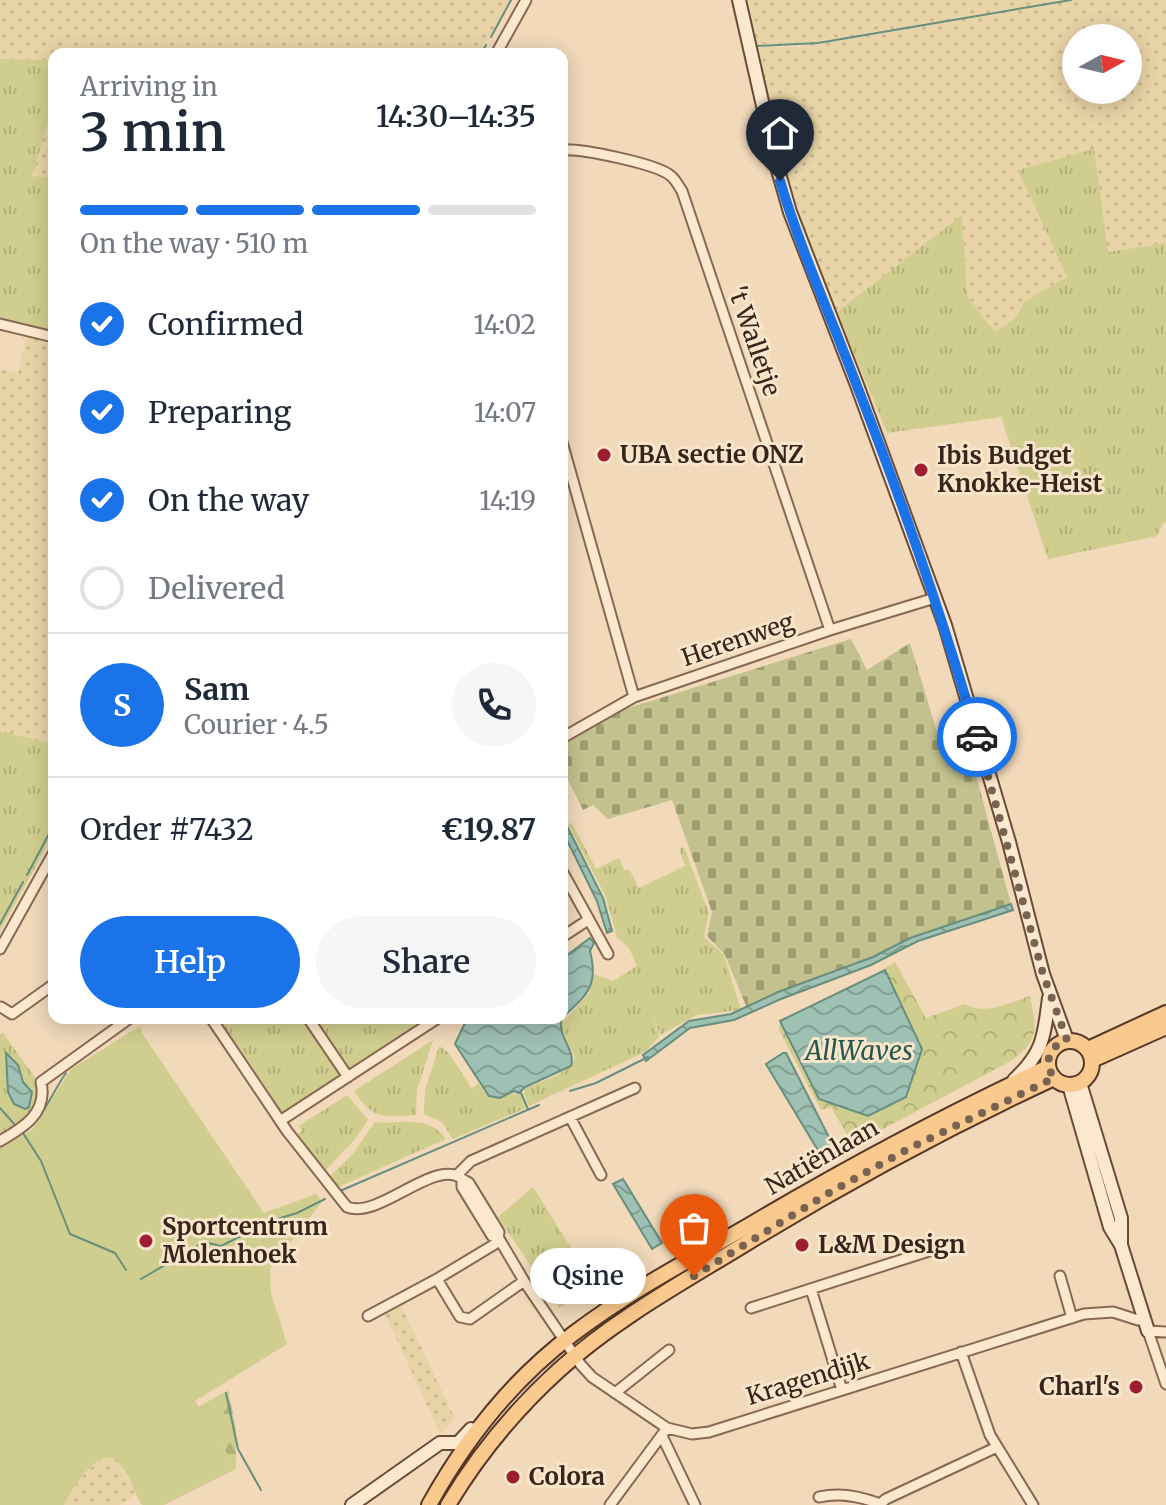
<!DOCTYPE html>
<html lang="en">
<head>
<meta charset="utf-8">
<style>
  body { margin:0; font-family:Merriweather,serif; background:#f6f6f7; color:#1f2937; height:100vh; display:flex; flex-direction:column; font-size:30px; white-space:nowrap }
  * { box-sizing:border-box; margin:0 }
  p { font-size:26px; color:#747a83 }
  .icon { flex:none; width:44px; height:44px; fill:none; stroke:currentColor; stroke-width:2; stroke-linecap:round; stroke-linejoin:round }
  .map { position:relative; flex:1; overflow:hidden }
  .sheet { position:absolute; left:48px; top:48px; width:520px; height:976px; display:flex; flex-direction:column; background:#fff; border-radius:16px; box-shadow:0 4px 20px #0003 }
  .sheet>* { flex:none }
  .needle { width:52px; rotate:82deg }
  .controls { position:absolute; left:1062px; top:24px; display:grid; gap:16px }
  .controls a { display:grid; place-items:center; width:80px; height:80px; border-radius:50%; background:#fff; box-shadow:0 4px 20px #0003; font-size:40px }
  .pin { position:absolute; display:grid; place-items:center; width:68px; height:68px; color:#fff; margin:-82px -34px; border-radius:50% 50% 50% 0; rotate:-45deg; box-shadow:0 0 8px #0007 }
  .pin .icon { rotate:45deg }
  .courier { position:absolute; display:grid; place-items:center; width:80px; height:80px; margin:-40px; border:6px solid #1a73e8; border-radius:50%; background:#fff; color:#222; box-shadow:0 2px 10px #0007 }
  .bubble { position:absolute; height:56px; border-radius:28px; background:#fff; box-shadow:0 4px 20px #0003; font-size:26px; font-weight:600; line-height:56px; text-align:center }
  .headline em { font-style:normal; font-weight:600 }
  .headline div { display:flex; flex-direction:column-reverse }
  .headline { display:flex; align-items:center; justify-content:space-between; height:136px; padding:0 32px }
  h1 { font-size:52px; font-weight:600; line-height:60px }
  .bar { display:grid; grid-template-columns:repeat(4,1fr); gap:12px 8px; align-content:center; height:96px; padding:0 32px }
  .bar i { height:10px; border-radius:6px; background:#e0e1e3 }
  .bar .active { background:#1a73e8 }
  .bar p { grid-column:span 4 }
  .line { display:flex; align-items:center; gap:20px; padding:0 32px; border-top:2px solid #e0e1e3 }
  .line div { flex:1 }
  .round { display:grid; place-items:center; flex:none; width:84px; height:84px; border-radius:42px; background:#f6f6f7 }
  ol { padding:0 32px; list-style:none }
  li { display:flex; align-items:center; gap:24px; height:88px }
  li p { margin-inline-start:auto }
  li .icon { padding:8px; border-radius:50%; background:#1a73e8; color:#fff; stroke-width:4 }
  li:last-child { color:#747a83 }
  li i { width:44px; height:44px; border:4px solid #e0e1e3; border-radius:50% }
  .action { display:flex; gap:16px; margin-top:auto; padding:16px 32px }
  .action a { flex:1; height:92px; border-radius:48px; background:#1a73e8; color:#fff; font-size:32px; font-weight:600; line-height:92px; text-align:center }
  .action a+a { background:#f6f6f7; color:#1f2937 }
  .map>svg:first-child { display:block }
  .farmland { fill:url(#farmland-dots); fill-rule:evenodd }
  .grass { fill:url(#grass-tufts) }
  .forest { fill:url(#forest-firs) }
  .cemetery { fill:url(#cemetery-stones) }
  .park { fill:url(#park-crowns) }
  .pitch { fill:#d0ce8e }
  .water { fill:url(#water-waves); stroke:#668f7f; stroke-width:2 }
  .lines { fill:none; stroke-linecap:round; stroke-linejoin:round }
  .stream { stroke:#668f7f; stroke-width:2 }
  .street-casing { stroke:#896853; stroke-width:13 }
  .secondary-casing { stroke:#6b4a37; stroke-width:16 }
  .primary-casing { stroke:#563728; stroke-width:18 }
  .street { stroke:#fce8ce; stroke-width:9 }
  .secondary { stroke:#fce8ce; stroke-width:12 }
  .primary { stroke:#fac98d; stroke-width:14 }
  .done { stroke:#786352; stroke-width:8; stroke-dasharray:0 14.4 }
  .route { stroke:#1a73e8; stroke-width:10 }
  .poi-dot { fill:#9e1e31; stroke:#f8e5ca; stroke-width:3 }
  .labels { text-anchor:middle; stroke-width:6; stroke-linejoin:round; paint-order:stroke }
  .street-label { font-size:24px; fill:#37241a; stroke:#f8e5ca }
  .poi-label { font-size:24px; font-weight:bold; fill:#37241a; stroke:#f8e5ca; text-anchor:start }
  .water-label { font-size:26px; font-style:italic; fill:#27584e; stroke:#f8e5ca }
</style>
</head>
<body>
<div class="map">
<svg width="1166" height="1505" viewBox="0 0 1166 1505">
  <defs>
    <pattern id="farmland-dots" width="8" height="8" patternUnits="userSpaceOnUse" patternTransform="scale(2)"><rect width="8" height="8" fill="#e8d4a7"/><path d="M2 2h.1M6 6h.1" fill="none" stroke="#c8b68f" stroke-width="1.8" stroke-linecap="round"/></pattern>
    <pattern id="grass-tufts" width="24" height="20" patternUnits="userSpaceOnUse" patternTransform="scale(2)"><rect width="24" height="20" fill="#d0ce8e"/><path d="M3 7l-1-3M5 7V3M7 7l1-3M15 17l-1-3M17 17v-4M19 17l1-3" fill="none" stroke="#b3b17a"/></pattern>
    <pattern id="forest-firs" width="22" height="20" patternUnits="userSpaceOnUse" patternTransform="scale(2)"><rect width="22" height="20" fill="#d0ce8e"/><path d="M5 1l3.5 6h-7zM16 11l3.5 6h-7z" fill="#b3b17a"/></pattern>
    <pattern id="cemetery-stones" width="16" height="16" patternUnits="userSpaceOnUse" patternTransform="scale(2)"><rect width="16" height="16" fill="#c3c28e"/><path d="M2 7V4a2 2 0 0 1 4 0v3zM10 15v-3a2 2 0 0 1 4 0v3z" fill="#9f9d73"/></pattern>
    <pattern id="park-crowns" width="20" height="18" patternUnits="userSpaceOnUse" patternTransform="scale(2)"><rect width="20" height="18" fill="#d0ce8e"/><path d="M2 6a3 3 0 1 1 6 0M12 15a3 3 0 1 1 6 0" fill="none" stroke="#b3b17a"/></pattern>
    <pattern id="water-waves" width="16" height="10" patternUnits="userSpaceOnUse" patternTransform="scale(2)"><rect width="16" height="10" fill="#9fc1b3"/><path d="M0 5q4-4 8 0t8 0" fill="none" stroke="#829d91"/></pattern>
  </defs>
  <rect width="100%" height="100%" fill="#f1d9ba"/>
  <!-- farmland -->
  <path class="farmland" d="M0,0H510L481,54H54V60L0,59Z
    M747,0H1166V243L1108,252L1093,149L1067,277L1023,302L1019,313L1007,325L994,332L967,295L962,215L837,312L804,228L786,167L757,47H801L802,43L757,44ZM1076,38H1128V90H1076Z
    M54,103V178L32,176Z
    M27,334L54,340V744L0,731V369L18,373Z
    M402,1307L455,1419L440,1433L385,1314Z
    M104,1458H111L119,1462L136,1495L119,1505H64L72,1489L89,1469Z"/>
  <!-- grass -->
  <path class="grass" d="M0,59L54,60V103L32,176L54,178V333L0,320Z
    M1094,149L1108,252L1166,243V522L1163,523L1157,536L1048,559L1001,417L887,433L837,312L962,215L967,295L994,331C1007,325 1020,318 1023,302L1067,277L1018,170Z
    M0,731L54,744V833L0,931Z
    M572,823L596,869L619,858L625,871L629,869L639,888L685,866L679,849L684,847L709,913L704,937L724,955L741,1010L697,1015L660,1035L652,1014L659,1037L645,1052L529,1106L524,1094L525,1088C539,1082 581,1071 573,1053C569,1042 561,1036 561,1024L589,994L594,974L613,981L637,966L629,948L617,937L606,897L568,824Z
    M210,1018H427L275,1117Z
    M3,1033L39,1083L36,1086L40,1093C31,1121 24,1122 0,1137V1034Z
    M433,1040L417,1090L416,1115C384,1117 373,1120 354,1091Z
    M439,1046L448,1052L472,1089L478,1083L488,1097C503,1100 508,1092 520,1094L526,1108L453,1139L442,1122L424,1114L425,1090Z
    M347,1095L368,1120L356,1138L325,1171L297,1135L302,1131L299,1126Z
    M375,1122C404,1125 426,1113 446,1139L338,1187L329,1177L351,1156Z
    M533,1187L595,1286L559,1308L498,1217Z"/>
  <!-- forest -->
  <path class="forest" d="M228,1390L236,1428V1469L198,1407Z"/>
  <!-- cemetery -->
  <path class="cemetery" d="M851,639L867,670L910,643L939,739L964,732L1011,904L910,938L873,957L778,992L747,1008L725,955L707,936L712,912L672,800L608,819L593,805L583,810L562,768V746L625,709Z"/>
  <!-- park -->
  <path class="park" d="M895,962L926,1018L965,1004C986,1016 1009,1003 1030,996C1037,1030 1040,1041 1009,1062L853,1145L831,1107L821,1110L779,1030L780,1021L876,974Z"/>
  <!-- pitch -->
  <path class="pitch" d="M140,1026L142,1033L264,1213L316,1194L322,1202L270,1269L271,1293L287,1344L195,1401L236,1469L164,1505H142C134,1492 128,1471 117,1461C98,1445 71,1491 64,1505H0V1147L32,1130L71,1069Z"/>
  <!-- water -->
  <path class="water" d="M562,816L603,898L612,931L607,933L597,901L562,830Z
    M1011,904L1013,910L918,941L871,965L781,999L734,1020L690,1028L646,1061L643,1055L689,1021L731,1014L778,992L873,957L910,938Z
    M590,938L594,943L590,951C599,986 587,995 562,1018V959Z
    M885,970L922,1049L906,1097L868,1116L819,1099L780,1021Z
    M474,1018H562C556,1037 576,1048 571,1066L525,1087L519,1093L514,1091L500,1098L489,1096L455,1044L464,1025Z
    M6,1053L18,1065L23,1082L32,1092L29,1107L25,1109L14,1104L8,1092Z
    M783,1053H786L836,1151L822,1157L766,1064Z
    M623,1179L662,1243L652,1249L613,1184Z"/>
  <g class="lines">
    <!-- stream -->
    <path class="stream" d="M491,37L511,0
      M756,46L818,43L1071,0
      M481,54L486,45
      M27,875L50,832
      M0,924L23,882
      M66,1073C51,1094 44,1118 23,1133L41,1161L70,1234L115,1253L126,1270
      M570,1091L596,1083L648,1057
      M521,1093L528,1109
      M0,1108L15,1125
      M340,1191L539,1105
      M271,1221L297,1213L325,1199
      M141,1279L204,1242L221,1246L263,1225
      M226,1393L238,1449L261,1490"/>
    <!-- street casing -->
    <g class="street-casing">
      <path id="street" d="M496,54L526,0
        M562,150C580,148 658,164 671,176C676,180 679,187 682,191L830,630
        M0,324L54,337
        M562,442L634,697
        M562,738L634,697L830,630L935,598
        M562,871L608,954
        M562,937L588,920
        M0,949L54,852
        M1,1007L12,1014L54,984
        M211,1018L287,1131L347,1207C379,1220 435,1157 462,1179V1187L492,1236L498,1237
        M308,1018L348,1077
        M570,1117L601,1175
        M280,1121L438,1018
        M0,1141C23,1128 48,1113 41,1082L130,1018
        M457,1175L471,1161L635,1088
        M462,1179L469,1183L499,1232L498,1237L524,1281L581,1365L592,1377L667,1428L692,1434L709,1432L1084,1314L1113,1312L1138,1320L1145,1319
        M1060,1276L1072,1318
        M437,1279L500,1241
        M811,1289L842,1390
        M751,1308L951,1244
        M368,1316L437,1279L460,1317L470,1319L524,1281
        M1166,1332L1148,1331L1166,1384
        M961,1352L990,1435L1033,1505
        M615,1393L669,1350
        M662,1436L695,1505
        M819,1497C840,1492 860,1496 880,1504
        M610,1505L667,1428
        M879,1505L886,1499L997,1447"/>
    </g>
    <!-- secondary casing -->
    <g class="secondary-casing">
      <path id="secondary" d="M739,0L776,163L790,212L857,385L945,625L1009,842L1043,974L1067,1040
        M1014,1080C1044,1052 1044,1036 1049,998
        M1080,1083L1121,1218V1245
        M1069,1085L1110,1227L1121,1245L1148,1331
        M352,1505L440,1443H458L471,1429"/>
    </g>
    <!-- primary casing -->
    <g class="primary-casing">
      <path id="primary" d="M1048 1063a22 22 0 1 1 44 0a22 22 0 1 1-44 0Z
        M1088,1049L1166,1013
        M1092,1060L1166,1027
        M429,1505C465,1440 513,1379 573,1334C627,1293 689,1260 748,1226C846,1168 945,1115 1048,1067
        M448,1505C478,1455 516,1409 559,1370C615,1319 685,1281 750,1241C849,1181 949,1127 1054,1078"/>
    </g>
    <!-- street -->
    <use href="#street" class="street"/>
    <!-- secondary -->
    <use href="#secondary" class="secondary"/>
    <!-- primary -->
    <use href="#primary" class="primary"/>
  </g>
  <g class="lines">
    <!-- done -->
    <path class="done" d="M694,1276L827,1194L910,1148L1054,1078C1043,1062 1049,1046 1067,1040L1043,974L977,737"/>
    <!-- route -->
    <path class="route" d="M780,181C801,251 831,317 857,386C902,501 943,618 977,737"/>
  </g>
  <!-- markers -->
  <g class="poi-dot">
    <circle cx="604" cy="455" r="8"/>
    <circle cx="921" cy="470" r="8"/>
    <circle cx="146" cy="1241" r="8"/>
    <circle cx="802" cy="1245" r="8"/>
    <circle cx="1136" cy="1387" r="8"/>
    <circle cx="513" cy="1477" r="8"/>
  </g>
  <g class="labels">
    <!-- street labels -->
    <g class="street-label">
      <text transform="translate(754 341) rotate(71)" y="8">'t Walletje</text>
      <text transform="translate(738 640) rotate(-19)" y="8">Herenweg</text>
      <text transform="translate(822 1157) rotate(-30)" y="8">Natiënlaan</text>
      <text transform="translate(808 1379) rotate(-17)" y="8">Kragendijk</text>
    </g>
    <!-- poi labels -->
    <g class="poi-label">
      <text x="620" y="463">UBA sectie ONZ</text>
      <text x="937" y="464">Ibis Budget<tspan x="937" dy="28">Knokke-Heist</tspan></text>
      <text x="162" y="1235">Sportcentrum<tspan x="162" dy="28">Molenhoek</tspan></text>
      <text x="818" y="1253">L&amp;M Design</text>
      <text x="1120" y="1395" text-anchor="end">Charl's</text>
      <text x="529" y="1485">Colora</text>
    </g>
    <!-- water labels -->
    <g class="water-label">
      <text x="859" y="1060">AllWaves</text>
    </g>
  </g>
</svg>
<div class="controls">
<a><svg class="needle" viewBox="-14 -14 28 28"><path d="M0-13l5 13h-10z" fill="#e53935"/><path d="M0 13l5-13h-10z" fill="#747a83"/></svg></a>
</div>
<div class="pin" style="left:694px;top:1276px;background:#ea580c"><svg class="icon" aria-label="bag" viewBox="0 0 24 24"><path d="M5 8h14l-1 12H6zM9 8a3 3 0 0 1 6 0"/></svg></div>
<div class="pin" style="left:780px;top:181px;background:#1f2937"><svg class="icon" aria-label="home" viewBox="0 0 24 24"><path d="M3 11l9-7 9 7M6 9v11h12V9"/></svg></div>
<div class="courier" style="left:977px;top:737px"><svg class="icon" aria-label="car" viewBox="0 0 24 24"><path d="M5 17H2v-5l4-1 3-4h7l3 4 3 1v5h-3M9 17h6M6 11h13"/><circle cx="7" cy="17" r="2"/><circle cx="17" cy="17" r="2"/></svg></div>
<div class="bubble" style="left:530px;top:1248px;width:116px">Qsine</div>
<section class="sheet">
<div class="headline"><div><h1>3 min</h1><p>Arriving in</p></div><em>14:30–14:35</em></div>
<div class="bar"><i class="active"></i><i class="active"></i><i class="active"></i><i></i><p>On the way · 510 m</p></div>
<ol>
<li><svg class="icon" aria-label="check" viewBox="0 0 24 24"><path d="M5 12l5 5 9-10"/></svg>Confirmed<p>14:02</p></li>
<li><svg class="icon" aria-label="check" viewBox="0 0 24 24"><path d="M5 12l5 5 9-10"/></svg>Preparing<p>14:07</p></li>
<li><svg class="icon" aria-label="check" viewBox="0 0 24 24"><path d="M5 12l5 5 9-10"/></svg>On the way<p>14:19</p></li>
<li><i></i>Delivered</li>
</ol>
<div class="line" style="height:144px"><b class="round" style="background:#1a73e8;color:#fff">S</b><div><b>Sam</b><p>Courier · 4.5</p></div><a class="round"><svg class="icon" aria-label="phone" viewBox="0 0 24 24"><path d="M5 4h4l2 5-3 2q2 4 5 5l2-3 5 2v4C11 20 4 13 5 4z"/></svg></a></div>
<div class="line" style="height:104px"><div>Order #7432</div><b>€19.87</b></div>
<div class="action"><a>Help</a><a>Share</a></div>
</section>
</div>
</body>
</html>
